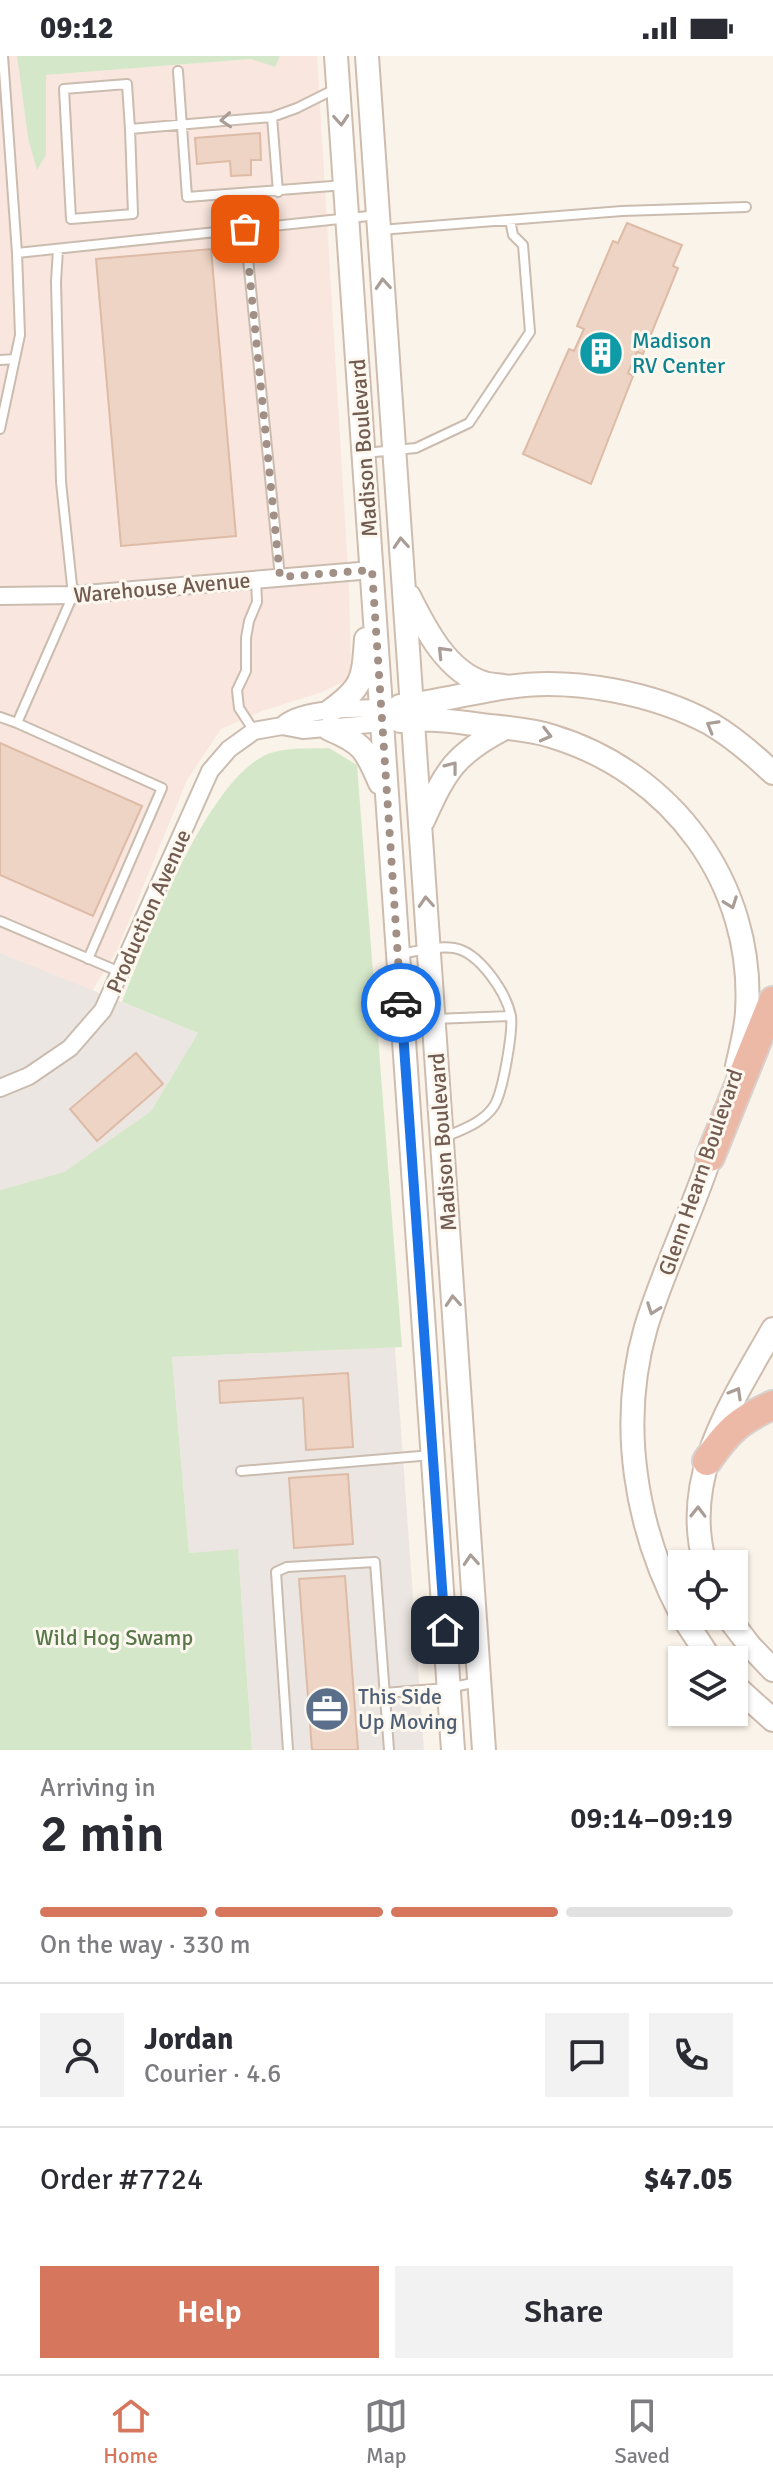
<!DOCTYPE html>
<html lang="en">
<head>
<meta charset="utf-8">
<style>
  body { margin:0; font-family:Signika,sans-serif; background:#f2f2f3; color:#2b2b33; height:100vh; display:flex; flex-direction:column; font-size:30px; white-space:nowrap }
  * { box-sizing:border-box; margin:0 }
  p { font-size:26px; color:#7c7c81 }
  .icon { flex:none; width:44px; height:44px; fill:none; stroke:currentColor; stroke-width:2; stroke-linecap:round; stroke-linejoin:round }
  .map { position:relative; height:1694px; overflow:hidden }
  .details { display:flex; flex-direction:column; background:#fff; flex:1 }
  .details>* { flex:none }
  .buttons { position:absolute; left:668px; top:1494px; display:grid; gap:16px }
  .buttons a { display:grid; place-items:center; width:80px; height:80px; border-radius:0px; background:#fff; box-shadow:0 2px 6px #0004; font-size:40px }
  .pin { position:absolute; display:grid; place-items:center; width:68px; height:68px; color:#fff; margin:-34px; border-radius:16px; box-shadow:0 4px 12px #0006 }
  .courier { position:absolute; display:grid; place-items:center; width:80px; height:80px; margin:-40px; border:6px solid #1a73e8; border-radius:50%; background:#fff; color:#222; box-shadow:0 2px 10px #0007 }
  .head em { font-style:normal; font-weight:600 }
  .head div { display:flex; flex-direction:column-reverse }
  .head { display:flex; align-items:center; justify-content:space-between; height:136px; padding:0 40px }
  h1 { font-size:52px; font-weight:600; line-height:60px }
  .bar { display:grid; grid-template-columns:repeat(4,1fr); gap:12px 8px; align-content:center; height:96px; padding:0 40px }
  .bar i { height:10px; border-radius:6px; background:#e1e1e2 }
  .bar .selected { background:#d6765c }
  .bar p { grid-column:span 4 }
  .line { display:flex; align-items:center; gap:20px; padding:0 40px; border-top:2px solid #e1e1e2 }
  .line div { flex:1 }
  .round { display:grid; place-items:center; flex:none; width:84px; height:84px; border-radius:0px; background:#f2f2f3 }
  .primary-button { display:flex; gap:16px; margin-top:auto; padding:16px 40px }
  .primary-button a { flex:1; height:92px; border-radius:0px; background:#d6765c; color:#fff; font-size:32px; font-weight:600; line-height:92px; text-align:center }
  .primary-button a+a { background:#f2f2f3; color:#2b2b33 }
  .status { display:flex; justify-content:space-between; align-items:center; height:56px; padding:0 40px; background:#fff; direction:ltr }
  .status svg { height:22px; fill:currentColor }
  .menu { display:flex; justify-content:space-around; align-items:center; height:112px; border-top:2px solid #e1e1e2; background:#fff; font-size:22px; color:#7c7c81 }
  .menu a { display:grid; justify-items:center; gap:4px }
  .menu .selected { color:#d6765c }
  .map>svg:first-child { display:block }
  .commercial { fill:#f9e6de }
  .industrial { fill:#ece6e2 }
  .green { fill:#d5e7c9 }
  .building { fill:#edd4c4; stroke:#ddbba6; stroke-width:2 }
  .lines { fill:none; stroke-linecap:round; stroke-linejoin:round }
  .service-casing { stroke:#cbbcb0; stroke-width:12 }
  .minor-casing { stroke:#cbbcb0; stroke-width:20 }
  .secondary-casing { stroke:#cebcae; stroke-width:26 }
  .motorway-casing { stroke:#d8d1ce; stroke-width:32 }
  .service { stroke:#fff; stroke-width:8 }
  .minor { stroke:#fff; stroke-width:16 }
  .secondary { stroke:#fff; stroke-width:22 }
  .motorway { stroke:#edb9a7; stroke-width:28 }
  .oneway { stroke:#aa9d96 }
  .done { stroke:#a29086; stroke-width:8; stroke-dasharray:0 14.4 }
  .route { stroke:#1a73e8; stroke-width:10 }
  .labels { text-anchor:middle; stroke-width:6; stroke-linejoin:round; paint-order:stroke }
  .culture-label { font-size:22px; fill:#0d838f; stroke:#fdf8ef; text-anchor:start }
  .street-label { font-size:22px; fill:#725b50; stroke:#fdf8ef }
  .park-label { font-size:22px; fill:#577749; stroke:#fdf8ef }
  .service-label { font-size:22px; fill:#4e5e75; stroke:#fdf8ef; text-anchor:start }
</style>
</head>
<body>
<div class="status"><b>09:12</b><svg viewBox="0 0 49 12"><path d="M0 12V9h3v3zM5 12V6h3v6zM10 12V3h3v9zM15 12V0h3v12zM26 1h20v11H26zM47 4h2v5h-2z"/></svg></div>
<div class="map">
<svg width="773" height="1694" viewBox="0 0 773 1694">
  <rect width="100%" height="100%" fill="#faf3e9"/>
  <!-- commercial -->
  <path class="commercial" d="M0,0H17L28,82L37,113L46,99V19L251,3L275,10L280,0H317L349,531L351,622L322,636L262,655L221,673L187,724L117,894L92,935L0,897Z"/>
  <!-- industrial -->
  <path class="industrial" d="M0,897L198,977L151,1055L64,1116L0,1134Z
    M395,1291L424,1694H252L238,1494L189,1497L172,1301Z"/>
  <!-- green -->
  <path class="green" d="M17,0H280L275,11L251,3L46,19V99L37,114L28,82Z
    M329,692L357,709L402,1291L172,1301L189,1497L238,1493L252,1694H0V1134L64,1116L151,1055L198,977L122,946C146,887 210,712 274,696C291,691 312,693 329,692Z"/>
  <!-- building -->
  <path class="building" d="M260,77L261,104H251V119L231,120L230,105L197,108L195,82Z
    M627,167L682,189L673,210L678,212L643,298L637,296L628,317L633,320L591,428L523,398L569,293L574,295L584,273L577,270L613,185L618,187Z
    M211,193L236,480L121,490L96,203Z
    M0,687L142,750L93,860L0,819Z
    M136,997L163,1028L97,1085L70,1053Z
    M348,1317L353,1391L306,1394L303,1342L220,1347L219,1325Z
    M348,1418L353,1488L294,1492L289,1422Z
    M345,1520L358,1694H312L299,1523Z"/>
  <g class="lines">
    <!-- service casing -->
    <g class="service-casing">
      <path id="service" d="M178,15L187,141L345,129
        M272,61L278,136
        M130,73L127,28L64,33L71,163L133,158L130,73L272,61L297,52L337,32
        M245,173L280,521
        M380,174L622,155L746,151
        M17,197L378,159
        M0,304L15,303
        M0,373L20,279L17,197L3,0
        M365,397L416,392L469,367L530,276L523,189L513,179L510,164
        M0,661L17,667L162,732L88,903
        M17,667L73,539L61,426L56,226L58,193
        M254,675L239,652L237,634L246,615V582L249,565L257,546L256,523
        M0,865L120,916
        M399,898C415,896 437,889 454,892C479,896 506,936 511,960C513,976 503,1036 494,1050C483,1067 461,1074 443,1082
        M435,963L511,960
        M241,1415L432,1399
        M384,1637L448,1632L478,1626
        M288,1694L276,1516L287,1511L375,1506L389,1694"/>
    </g>
    <!-- minor casing -->
    <g class="minor-casing">
      <path id="minor" d="M0,540L73,539L372,514
        M282,670C300,651 356,653 383,652
        M0,1032L29,1020L70,992L103,954L210,715L229,693L254,675L282,670L303,674L382,667"/>
    </g>
    <!-- secondary casing -->
    <g class="secondary-casing">
      <path id="secondary" d="M336,0L453,1694
        M367,0L484,1694
        M409,540C425,572 447,616 484,627C490,629 498,629 504,630
        M400,650C437,646 472,636 508,631C571,621 655,637 711,668C733,681 754,699 773,717
        M330,655C363,631 363,624 366,583
        M400,665C430,661 460,666 490,670C510,672 532,674 551,680C672,716 755,828 747,956C746,974 741,992 737,1010
        M329,673C363,687 366,694 380,727
        M423,765C446,714 455,698 505,672
        M705,1508C680,1421 732,1346 773,1273
        M682,1560C635,1472 618,1367 646,1271C665,1209 695,1150 714,1089
        M682,1560L711,1604
        M727,1560L750,1590L773,1614
        M734,1629L773,1664"/>
    </g>
    <!-- motorway casing -->
    <g class="motorway-casing">
      <path id="motorway" d="M710,1101L773,945
        M707,1405C728,1375 739,1364 773,1349"/>
    </g>
    <!-- service -->
    <use href="#service" class="service"/>
    <!-- minor -->
    <use href="#minor" class="minor"/>
    <!-- secondary -->
    <use href="#secondary" class="secondary"/>
    <!-- motorway -->
    <use href="#motorway" class="motorway"/>
  </g>
  <!-- one-way arrows -->
  <defs><path id="oneway-chevron" d="M-2-3.5L2.5 0L-2 3.5" fill="none" stroke-width="1.6" stroke-linecap="round" stroke-linejoin="round" transform="scale(2)"/></defs>
  <g class="oneway">
    <use href="#oneway-chevron" transform="translate(226 64) rotate(176)"/>
    <use href="#oneway-chevron" transform="translate(341 64) rotate(86)"/>
    <use href="#oneway-chevron" transform="translate(383 228) rotate(-94)"/>
    <use href="#oneway-chevron" transform="translate(401 487) rotate(-94)"/>
    <use href="#oneway-chevron" transform="translate(443 596) rotate(-134)"/>
    <use href="#oneway-chevron" transform="translate(712 670) rotate(-150)"/>
    <use href="#oneway-chevron" transform="translate(546 679) rotate(14)"/>
    <use href="#oneway-chevron" transform="translate(452 711) rotate(-52)"/>
    <use href="#oneway-chevron" transform="translate(426 846) rotate(-94)"/>
    <use href="#oneway-chevron" transform="translate(731 847) rotate(70)"/>
    <use href="#oneway-chevron" transform="translate(453 1245) rotate(-94)"/>
    <use href="#oneway-chevron" transform="translate(653 1253) rotate(110)"/>
    <use href="#oneway-chevron" transform="translate(736 1337) rotate(-60)"/>
    <use href="#oneway-chevron" transform="translate(698 1456) rotate(-89)"/>
    <use href="#oneway-chevron" transform="translate(471 1504) rotate(-94)"/>
  </g>
  <g class="lines">
    <!-- done -->
    <path class="done" d="M245,173L280,521L372,514L401,947"/>
    <!-- route -->
    <path class="route" d="M401,947L445,1574"/>
  </g>
  <!-- icons -->
  <defs>
    <g id="building-disc" transform="scale(2.3)"><circle r="9.5" fill="#0f9aa8" stroke="#fdf8ef"/><path d="M-4-6H4V6H1V3H-1V6H-4ZM-2.5-4.3h1.7v1.8h-1.7ZM.8-4.3h1.7v1.8H.8ZM-2.5-1h1.7V.8h-1.7ZM.8-1h1.7V.8H.8Z" fill="#fff"/></g>
    <g id="office-disc" transform="scale(2.3)"><circle r="9.5" fill="#5c6f8a" stroke="#fdf8ef"/><path d="M-6-3h4V-5.5h4V-3h4V5H-6ZM-1-4.5V-3h2v-1.5ZM-6 0V1H6V0Z" fill="#fff"/></g>
  </defs>
  <g fill-rule="evenodd">
    <use href="#building-disc" x="601" y="297"/>
    <use href="#office-disc" x="327" y="1653"/>
  </g>
  <g class="labels">
    <!-- culture labels -->
    <g class="culture-label">
      <text x="632" y="292">Madison<tspan x="632" dy="25">RV Center</tspan></text>
    </g>
    <!-- street labels -->
    <g class="street-label">
      <text transform="translate(363 392) rotate(-94)" y="8">Madison Boulevard</text>
      <text transform="translate(162 531) rotate(-5)" y="8">Warehouse Avenue</text>
      <text transform="translate(148 855) rotate(-66)" y="8">Production Avenue</text>
      <text transform="translate(442 1086) rotate(-94)" y="8">Madison Boulevard</text>
      <text transform="translate(700 1116) rotate(-71)" y="8">Glenn Hearn Boulevard</text>
    </g>
    <!-- park labels -->
    <g class="park-label">
      <text x="114" y="1589">Wild Hog Swamp</text>
    </g>
    <!-- service labels -->
    <g class="service-label">
      <text x="358" y="1648">This Side<tspan x="358" dy="25">Up Moving</tspan></text>
    </g>
  </g>
</svg>
<div class="buttons">
<a><svg class="icon" aria-label="locate" viewBox="0 0 24 24"><circle cx="12" cy="12" r="6"/><path d="M12 2v4M12 18v4M2 12h4M18 12h4"/></svg></a>
<a><svg class="icon" aria-label="layers" viewBox="0 0 24 24"><path d="M12 4l9 5-9 5-9-5zM3 14l9 5 9-5"/></svg></a>
</div>
<div class="pin" style="left:245px;top:173px;background:#ea580c"><svg class="icon" aria-label="bag" viewBox="0 0 24 24"><path d="M5 8h14l-1 12H6zM9 8a3 3 0 0 1 6 0"/></svg></div>
<div class="pin" style="left:445px;top:1574px;background:#1f2937"><svg class="icon" aria-label="home" viewBox="0 0 24 24"><path d="M3 11l9-7 9 7M6 9v11h12V9"/></svg></div>
<div class="courier" style="left:401px;top:947px"><svg class="icon" aria-label="car" viewBox="0 0 24 24"><path d="M5 17H2v-5l4-1 3-4h7l3 4 3 1v5h-3M9 17h6M6 11h13"/><circle cx="7" cy="17" r="2"/><circle cx="17" cy="17" r="2"/></svg></div>
</div>
<section class="details">
<div class="head"><div><h1>2 min</h1><p>Arriving in</p></div><em>09:14–09:19</em></div>
<div class="bar"><i class="selected"></i><i class="selected"></i><i class="selected"></i><i></i><p>On the way · 330 m</p></div>
<div class="line" style="height:144px"><a class="round"><svg class="icon" aria-label="person" viewBox="0 0 24 24"><circle cx="12" cy="8" r="4"/><path d="M4 21q1-7 8-7t8 7"/></svg></a><div><b>Jordan</b><p>Courier · 4.6</p></div><a class="round"><svg class="icon" aria-label="chat" viewBox="0 0 24 24"><path d="M4 5h16v11H9l-5 4z"/></svg></a><a class="round"><svg class="icon" aria-label="phone" viewBox="0 0 24 24"><path d="M5 4h4l2 5-3 2q2 4 5 5l2-3 5 2v4C11 20 4 13 5 4z"/></svg></a></div>
<div class="line" style="height:104px"><div>Order #7724</div><b>$47.05</b></div>
<div class="primary-button"><a>Help</a><a>Share</a></div>
</section>
<nav class="menu">
<a class="selected"><svg class="icon" aria-label="home" viewBox="0 0 24 24"><path d="M3 11l9-7 9 7M6 9v11h12V9"/></svg>Home</a>
<a><svg class="icon" aria-label="map" viewBox="0 0 24 24"><path d="M3 6l6-2 6 2 6-2v14l-6 2-6-2-6 2zM9 4v14M15 6v14"/></svg>Map</a>
<a><svg class="icon" aria-label="saved" viewBox="0 0 24 24"><path d="M7 4h10v16l-5-4-5 4z"/></svg>Saved</a>
</nav>
</body>
</html>
